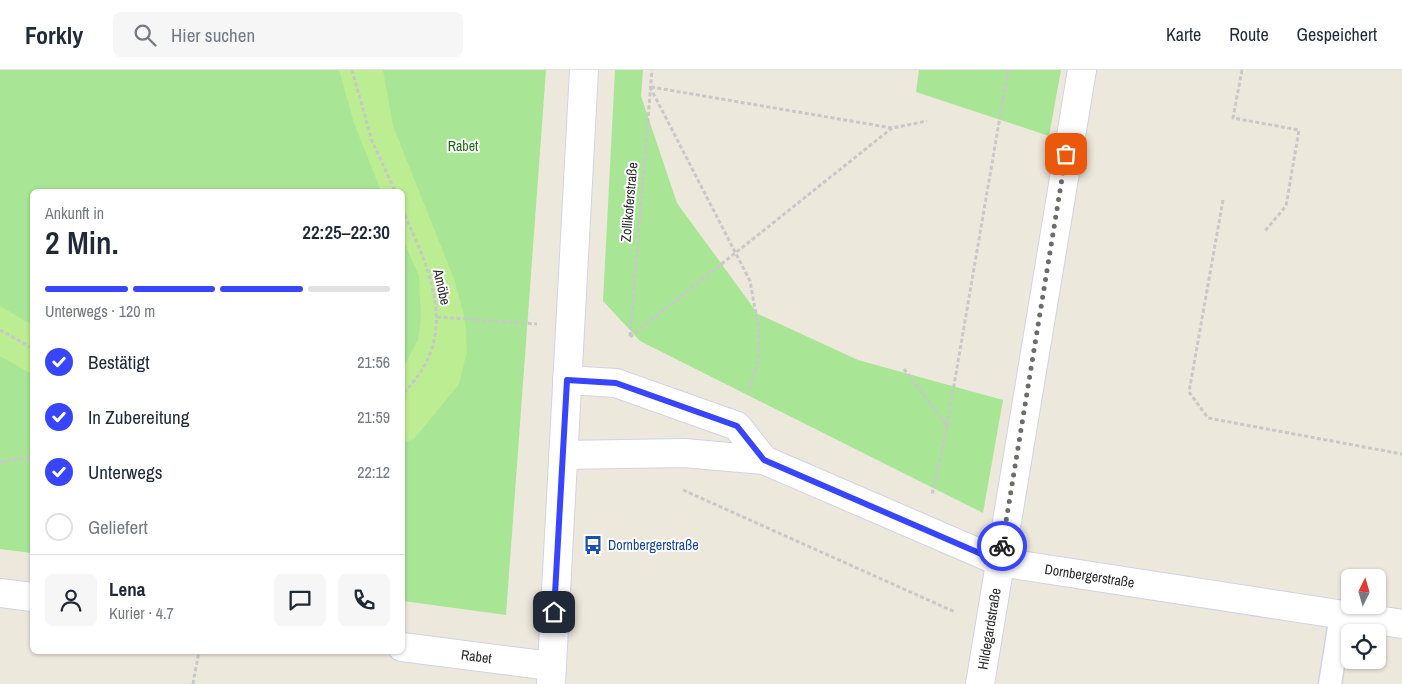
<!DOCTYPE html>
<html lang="de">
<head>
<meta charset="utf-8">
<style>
  body { margin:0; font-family:"Archivo Narrow",sans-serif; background:#f6f6f7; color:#1f2937; height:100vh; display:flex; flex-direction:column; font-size:19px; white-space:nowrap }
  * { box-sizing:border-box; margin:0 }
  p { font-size:16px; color:#747a83 }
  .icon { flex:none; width:28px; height:28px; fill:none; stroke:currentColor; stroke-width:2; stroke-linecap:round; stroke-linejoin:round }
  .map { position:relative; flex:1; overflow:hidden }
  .side { position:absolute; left:30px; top:119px; width:375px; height:465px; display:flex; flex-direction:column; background:#fff; border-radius:8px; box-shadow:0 1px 4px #0004 }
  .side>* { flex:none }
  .needle { width:32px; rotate:5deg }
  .buttons { position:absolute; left:1341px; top:499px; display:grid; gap:10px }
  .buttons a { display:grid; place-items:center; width:45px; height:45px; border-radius:8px; background:#fff; box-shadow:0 1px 4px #0004; font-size:25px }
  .pin { position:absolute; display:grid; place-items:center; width:42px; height:42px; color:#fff; margin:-21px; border-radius:10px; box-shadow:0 2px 8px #0006 }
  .courier { position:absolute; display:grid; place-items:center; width:50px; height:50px; margin:-25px; border:4px solid #3745ff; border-radius:50%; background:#fff; color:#222; box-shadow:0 1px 6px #0007 }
  .overview em { font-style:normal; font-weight:600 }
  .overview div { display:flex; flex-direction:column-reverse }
  .overview { display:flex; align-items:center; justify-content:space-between; height:85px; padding:0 15px }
  h1 { font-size:32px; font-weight:600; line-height:38px }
  .bar { display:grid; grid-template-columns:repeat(4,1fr); gap:8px 5px; align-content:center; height:60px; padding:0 15px }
  .bar i { height:6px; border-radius:4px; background:#e0e1e3 }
  .bar .current { background:#3745ff }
  .bar p { grid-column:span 4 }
  .line { display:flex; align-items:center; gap:12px; padding:0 15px; border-top:1px solid #e0e1e3 }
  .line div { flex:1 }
  .round { display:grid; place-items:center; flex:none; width:52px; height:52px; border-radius:8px; background:#f6f6f7 }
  ol { padding:0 15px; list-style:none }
  li { display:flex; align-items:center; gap:15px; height:55px }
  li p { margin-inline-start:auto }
  li .icon { padding:5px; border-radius:50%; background:#3745ff; color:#fff; stroke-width:4 }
  li:last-child { color:#747a83 }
  li i { width:28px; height:28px; border:2px solid #e0e1e3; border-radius:50% }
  header { display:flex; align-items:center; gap:30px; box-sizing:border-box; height:70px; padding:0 25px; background:#fff; border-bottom:1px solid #e0e1e3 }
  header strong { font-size:24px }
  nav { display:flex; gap:28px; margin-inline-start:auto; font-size:18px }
  .search { width:350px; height:45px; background:#f6f6f7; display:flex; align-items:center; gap:12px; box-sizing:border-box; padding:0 18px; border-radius:8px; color:#747a83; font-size:19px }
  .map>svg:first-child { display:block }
  .green { fill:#a8e696 }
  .pitch { fill:#bced92 }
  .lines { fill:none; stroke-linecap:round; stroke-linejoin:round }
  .service-casing { stroke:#d1d3e4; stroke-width:25 }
  .minor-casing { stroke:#d1d3e4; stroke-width:30 }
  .tertiary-casing { stroke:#d1d3e4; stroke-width:30 }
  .path { stroke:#c8c8c8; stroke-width:3; stroke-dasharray:4 2.5; stroke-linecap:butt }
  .service { stroke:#fff; stroke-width:22 }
  .minor { stroke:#fff; stroke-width:28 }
  .tertiary { stroke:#fff; stroke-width:28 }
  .done { stroke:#6e6c68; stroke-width:5; stroke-dasharray:0 9 }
  .route { stroke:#3745ff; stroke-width:6 }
  .labels { text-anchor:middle; stroke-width:4; stroke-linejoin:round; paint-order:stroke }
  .park-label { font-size:14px; fill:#1f6a17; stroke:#fff }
  .street-label { font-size:14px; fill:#2a2a2a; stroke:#fff }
  .transit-label { font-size:14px; fill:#164399; stroke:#fff; text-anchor:start }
</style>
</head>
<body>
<header>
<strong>Forkly</strong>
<div class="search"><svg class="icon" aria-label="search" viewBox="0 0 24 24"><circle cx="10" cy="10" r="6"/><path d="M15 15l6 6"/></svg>Hier suchen</div>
<nav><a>Karte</a><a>Route</a><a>Gespeichert</a></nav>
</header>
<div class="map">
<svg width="1402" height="614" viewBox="0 0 1402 614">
  <rect width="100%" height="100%" fill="#ede8dc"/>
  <!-- green -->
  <path class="green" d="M0,0H546L506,545L403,531L402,121H32V483L0,479Z
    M615,0H643L641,26L677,133L758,244L858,290L1003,330L983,443L640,271L603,231Z
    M919,0H1061L1049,66L916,22Z"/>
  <!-- pitch -->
  <path class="pitch" d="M339,0H383L393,56L454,209L465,249L467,281L459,314L414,369L403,373V298L418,270L421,248L419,206L403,170L402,121H381L354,53Z
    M0,236L32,255V304L0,286Z"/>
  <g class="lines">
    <!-- service casing -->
    <g class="service-casing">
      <path id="service" d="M1330,614L1341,545"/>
    </g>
    <!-- minor casing -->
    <g class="minor-casing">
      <g id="minor">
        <path d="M567,310L616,313L737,356L764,390"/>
        <path id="s1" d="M563,385L684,383L764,390L1000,492L1402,554"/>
        <path d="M0,523L32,527"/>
        <path id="s2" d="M402,577L551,596"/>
        <path id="s3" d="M980,614L1082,0"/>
      </g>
    </g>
    <!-- tertiary casing -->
    <g class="tertiary-casing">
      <path id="tertiary" d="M551,614L584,0"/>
    </g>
    <!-- path -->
    <path class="path" d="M352,0L372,71L395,121
      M1242,0L1233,48L1299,60L1286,136L1264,162
      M650,17L750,211L759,261L758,291L748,322
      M651,17L892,58L927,51
      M1223,130L1189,322L1208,348L1402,384
      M402,139C431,203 462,267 402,324
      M437,247L537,254
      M0,260L32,278
      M630,266L652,0
      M630,267L892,58
      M904,299L947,356L932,425
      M947,356L1008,0
      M0,392L32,387
      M683,420L955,542
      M193,614L199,581"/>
    <!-- service -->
    <use href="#service" class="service"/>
    <!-- minor -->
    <use href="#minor" class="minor"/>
    <!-- tertiary -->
    <use href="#tertiary" class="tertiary"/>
  </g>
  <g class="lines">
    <!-- done -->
    <path class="done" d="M1002,476L1066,84"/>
    <!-- route -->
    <path class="route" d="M554,542L567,310L616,313L737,356L764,390L1000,492L1002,476"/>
  </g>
  <!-- icons -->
  <defs>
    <g id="bus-bare" transform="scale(1.5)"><path d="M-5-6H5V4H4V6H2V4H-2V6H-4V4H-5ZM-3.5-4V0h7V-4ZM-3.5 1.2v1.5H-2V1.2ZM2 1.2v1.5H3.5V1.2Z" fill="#1a4fb4" stroke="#fff" stroke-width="2.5" paint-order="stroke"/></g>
  </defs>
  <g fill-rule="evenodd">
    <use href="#bus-bare" x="593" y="475"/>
  </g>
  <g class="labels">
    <!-- park labels -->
    <g class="park-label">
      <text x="463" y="81">Rabet</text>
    </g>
    <!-- street labels -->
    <g class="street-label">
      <text transform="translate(629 132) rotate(-85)" y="5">Zollikoferstraße</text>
      <text transform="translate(442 217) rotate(77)" y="5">Amöbe</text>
      <text dy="5" stroke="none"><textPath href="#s1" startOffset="549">Dornbergerstraße</textPath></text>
      <text dy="5" stroke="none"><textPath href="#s3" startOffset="56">Hildegardstraße</textPath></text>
      <text dy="5" stroke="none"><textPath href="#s2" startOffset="75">Rabet</textPath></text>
    </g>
    <!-- transit labels -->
    <g class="transit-label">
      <text x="608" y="480">Dornbergerstraße</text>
    </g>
  </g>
</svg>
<div class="buttons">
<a><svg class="needle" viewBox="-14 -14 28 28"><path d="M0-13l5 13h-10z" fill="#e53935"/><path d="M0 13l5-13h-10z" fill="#747a83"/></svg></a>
<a><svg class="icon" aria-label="locate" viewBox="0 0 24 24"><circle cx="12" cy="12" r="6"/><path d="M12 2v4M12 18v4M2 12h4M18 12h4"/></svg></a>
</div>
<div class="pin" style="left:1066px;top:84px;background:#ea580c"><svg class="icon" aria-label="bag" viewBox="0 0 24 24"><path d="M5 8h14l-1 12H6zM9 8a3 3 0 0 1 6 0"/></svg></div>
<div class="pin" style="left:554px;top:542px;background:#1f2937"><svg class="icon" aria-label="home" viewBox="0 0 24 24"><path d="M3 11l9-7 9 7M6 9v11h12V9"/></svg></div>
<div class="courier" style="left:1002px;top:476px"><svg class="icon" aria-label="bike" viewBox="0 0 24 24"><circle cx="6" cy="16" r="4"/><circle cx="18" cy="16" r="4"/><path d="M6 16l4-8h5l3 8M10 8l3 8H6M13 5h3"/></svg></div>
<section class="side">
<div class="overview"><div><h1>2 Min.</h1><p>Ankunft in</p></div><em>22:25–22:30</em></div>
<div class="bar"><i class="current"></i><i class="current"></i><i class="current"></i><i></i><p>Unterwegs · 120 m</p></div>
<ol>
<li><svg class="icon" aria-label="check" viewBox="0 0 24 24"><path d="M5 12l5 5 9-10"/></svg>Bestätigt<p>21:56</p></li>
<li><svg class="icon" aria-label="check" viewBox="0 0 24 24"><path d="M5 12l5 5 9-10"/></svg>In Zubereitung<p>21:59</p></li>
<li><svg class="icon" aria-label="check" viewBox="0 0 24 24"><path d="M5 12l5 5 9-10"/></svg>Unterwegs<p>22:12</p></li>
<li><i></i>Geliefert</li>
</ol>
<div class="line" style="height:90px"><a class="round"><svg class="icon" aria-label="person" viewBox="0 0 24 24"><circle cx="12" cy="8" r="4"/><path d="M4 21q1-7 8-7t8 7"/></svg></a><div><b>Lena</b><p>Kurier · 4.7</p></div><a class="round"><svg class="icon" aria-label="chat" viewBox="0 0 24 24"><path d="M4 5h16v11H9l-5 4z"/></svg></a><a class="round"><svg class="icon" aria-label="phone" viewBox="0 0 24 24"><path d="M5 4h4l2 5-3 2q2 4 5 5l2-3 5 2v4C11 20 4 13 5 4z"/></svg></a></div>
</section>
</div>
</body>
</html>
